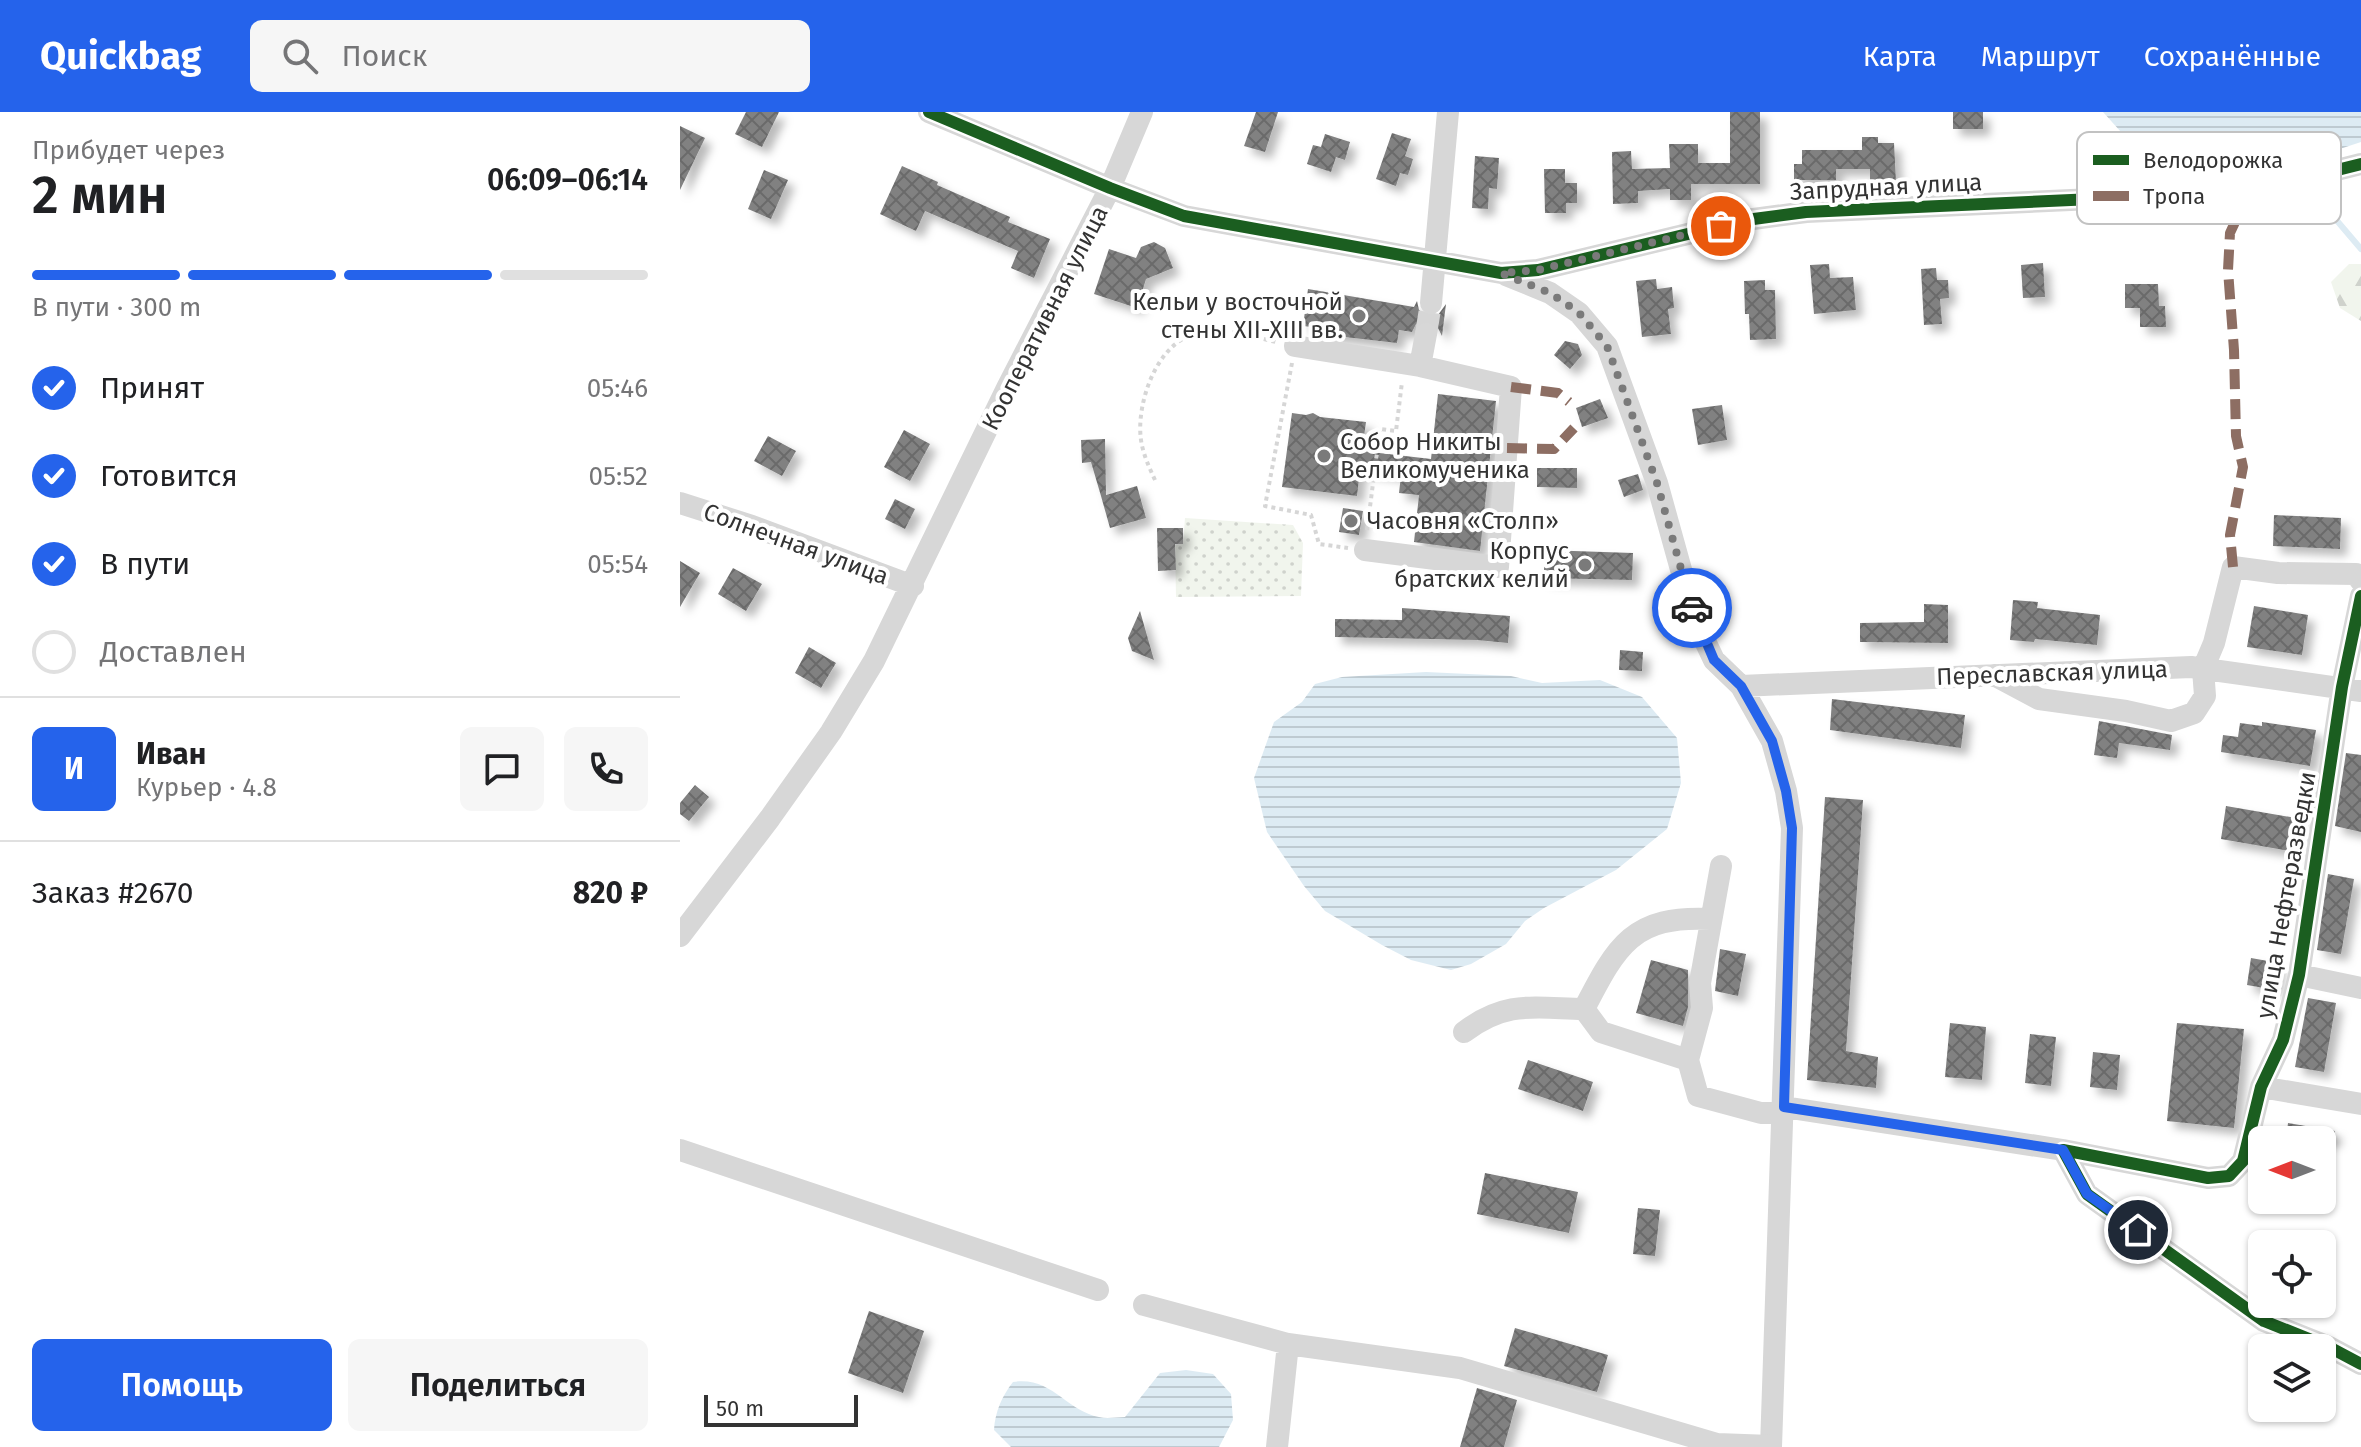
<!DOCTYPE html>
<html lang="ru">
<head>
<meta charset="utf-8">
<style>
  body { margin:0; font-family:"Fira Sans",sans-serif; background:#f6f6f6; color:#202124; height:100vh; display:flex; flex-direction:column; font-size:30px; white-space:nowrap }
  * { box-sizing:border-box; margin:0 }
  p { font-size:26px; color:#757577 }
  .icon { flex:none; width:44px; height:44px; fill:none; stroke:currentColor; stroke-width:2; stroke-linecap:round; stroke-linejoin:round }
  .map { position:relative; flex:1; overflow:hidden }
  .sheet { display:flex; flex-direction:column; background:#fff; width:680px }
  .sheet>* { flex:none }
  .needle { width:52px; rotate:270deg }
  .controls { position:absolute; left:1568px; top:1014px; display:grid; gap:16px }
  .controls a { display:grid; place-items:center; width:88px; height:88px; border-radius:12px; background:#fff; box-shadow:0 2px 6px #0004; font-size:40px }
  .scale { position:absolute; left:24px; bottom:20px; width:154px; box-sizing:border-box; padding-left:8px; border:4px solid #333; border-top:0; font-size:22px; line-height:28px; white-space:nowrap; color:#333; -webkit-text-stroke:6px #fff; paint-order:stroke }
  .pin { position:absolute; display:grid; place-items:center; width:68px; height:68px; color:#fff; margin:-34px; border:4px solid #fff; border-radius:50%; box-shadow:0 2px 8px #0007 }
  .courier { position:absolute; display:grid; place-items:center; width:80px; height:80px; margin:-40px; border:6px solid #2563eb; border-radius:50%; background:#fff; color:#222; box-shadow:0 2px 10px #0007 }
  .overview em { font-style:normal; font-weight:600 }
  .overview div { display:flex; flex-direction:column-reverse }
  .overview { display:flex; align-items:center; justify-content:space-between; height:136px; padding:0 32px }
  h1 { font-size:52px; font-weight:600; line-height:60px }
  .bar { display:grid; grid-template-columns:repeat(4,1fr); gap:12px 8px; align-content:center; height:96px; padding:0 32px }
  .bar i { height:10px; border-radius:6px; background:#e0e0e0 }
  .bar .current { background:#2563eb }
  .bar p { grid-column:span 4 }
  .line { display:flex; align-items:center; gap:20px; padding:0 32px; border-top:2px solid #e0e0e0 }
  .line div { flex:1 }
  .round { display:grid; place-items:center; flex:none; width:84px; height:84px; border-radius:12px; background:#f6f6f6 }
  ol { padding:0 32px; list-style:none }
  li { display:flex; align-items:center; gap:24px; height:88px }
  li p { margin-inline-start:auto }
  li .icon { padding:8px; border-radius:50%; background:#2563eb; color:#fff; stroke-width:4 }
  li:last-child { color:#757577 }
  li i { width:44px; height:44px; border:4px solid #e0e0e0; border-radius:50% }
  .cta { display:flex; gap:16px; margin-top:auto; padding:16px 32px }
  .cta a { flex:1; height:92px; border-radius:12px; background:#2563eb; color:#fff; font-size:32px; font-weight:600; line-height:92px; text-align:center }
  .cta a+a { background:#f6f6f6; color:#202124 }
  header { display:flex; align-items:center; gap:48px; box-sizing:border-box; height:112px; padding:0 40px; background:#2563eb; color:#fff }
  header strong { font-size:38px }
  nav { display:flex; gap:44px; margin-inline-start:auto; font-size:28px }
  .search { width:560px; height:72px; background:#f6f6f6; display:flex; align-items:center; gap:20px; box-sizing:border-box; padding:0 28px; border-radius:12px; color:#757577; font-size:30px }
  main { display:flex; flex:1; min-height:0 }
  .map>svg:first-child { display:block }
  .forest { fill:url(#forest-firs) }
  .park { fill:url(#park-dots) }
  .water { fill:url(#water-rules) }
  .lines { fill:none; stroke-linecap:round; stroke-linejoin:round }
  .stream { stroke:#ddebf3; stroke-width:6 }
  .building { fill:url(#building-cross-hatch); filter:url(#shadow) }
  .minor-tunnel { stroke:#d6d6d6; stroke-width:22; stroke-dasharray:22 11; stroke-linecap:butt }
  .path { stroke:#d6d6d6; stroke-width:4; stroke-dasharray:4 4; stroke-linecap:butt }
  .minor { stroke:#d7d7d7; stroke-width:22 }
  .quiet { stroke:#8d6e63; stroke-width:10; stroke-dasharray:20 10; stroke-linecap:butt }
  .cycleway-casing { stroke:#fff; stroke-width:17 }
  .cycleway { stroke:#1b5e20; stroke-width:12 }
  .done { stroke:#7a7a7a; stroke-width:8; stroke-dasharray:0 14.4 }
  .route { stroke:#2563eb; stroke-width:10 }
  .poi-dot { fill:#7a7a7a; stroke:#fff; stroke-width:3 }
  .labels { text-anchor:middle; stroke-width:8; stroke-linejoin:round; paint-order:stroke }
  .street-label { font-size:24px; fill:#333; stroke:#fff }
  .poi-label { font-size:24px; fill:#333; stroke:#fff; text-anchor:end }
  .key { fill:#fff; stroke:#c2c2c2; stroke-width:2 }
  .key-label { font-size:22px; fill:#333 }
</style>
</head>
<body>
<header>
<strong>Quickbag</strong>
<div class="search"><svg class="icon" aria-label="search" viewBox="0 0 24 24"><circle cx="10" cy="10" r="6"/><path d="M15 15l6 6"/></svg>Поиск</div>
<nav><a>Карта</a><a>Маршрут</a><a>Сохранённые</a></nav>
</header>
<main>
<section class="sheet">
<div class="overview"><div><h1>2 мин</h1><p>Прибудет через</p></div><em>06:09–06:14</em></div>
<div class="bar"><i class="current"></i><i class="current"></i><i class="current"></i><i></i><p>В пути · 300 m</p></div>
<ol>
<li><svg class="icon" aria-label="check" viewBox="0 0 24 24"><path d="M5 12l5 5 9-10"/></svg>Принят<p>05:46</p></li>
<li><svg class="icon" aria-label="check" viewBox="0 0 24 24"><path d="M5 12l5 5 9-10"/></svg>Готовится<p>05:52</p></li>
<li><svg class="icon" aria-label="check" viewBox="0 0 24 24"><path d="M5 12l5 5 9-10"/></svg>В пути<p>05:54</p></li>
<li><i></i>Доставлен</li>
</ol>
<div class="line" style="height:144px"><b class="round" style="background:#2563eb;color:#fff">И</b><div><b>Иван</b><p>Курьер · 4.8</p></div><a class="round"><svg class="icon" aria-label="chat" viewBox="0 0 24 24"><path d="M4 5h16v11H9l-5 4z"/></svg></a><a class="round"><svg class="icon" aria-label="phone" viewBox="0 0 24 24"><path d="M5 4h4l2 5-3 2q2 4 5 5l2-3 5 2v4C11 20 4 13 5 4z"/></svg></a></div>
<div class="line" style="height:104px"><div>Заказ #2670</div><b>820 ₽</b></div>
<div class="cta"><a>Помощь</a><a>Поделиться</a></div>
</section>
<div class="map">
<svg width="1681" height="1335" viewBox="0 0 1681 1335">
  <defs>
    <pattern id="forest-firs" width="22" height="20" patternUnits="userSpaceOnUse" patternTransform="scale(2)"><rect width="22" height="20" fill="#f1f5ed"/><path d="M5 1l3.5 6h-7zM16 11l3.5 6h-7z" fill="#cfd2cc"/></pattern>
    <pattern id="park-dots" width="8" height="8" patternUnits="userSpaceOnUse" patternTransform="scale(2)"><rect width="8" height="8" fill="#f1f5ed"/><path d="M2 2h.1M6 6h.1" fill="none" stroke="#cfd2cc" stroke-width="1.8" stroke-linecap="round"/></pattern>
    <pattern id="water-rules" width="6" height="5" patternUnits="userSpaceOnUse" patternTransform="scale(2)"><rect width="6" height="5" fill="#ddebf3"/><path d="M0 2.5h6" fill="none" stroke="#becad1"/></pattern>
    <pattern id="building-cross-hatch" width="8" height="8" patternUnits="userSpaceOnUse" patternTransform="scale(2)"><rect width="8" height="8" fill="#818181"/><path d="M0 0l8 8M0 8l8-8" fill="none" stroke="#6a6a6a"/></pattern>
    <filter id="shadow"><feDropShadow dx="7" dy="7" stdDeviation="4" flood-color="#0004"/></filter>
  </defs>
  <rect width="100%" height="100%" fill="#fff"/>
  <!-- forest -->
  <path class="forest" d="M1669,152H1681V209L1660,196L1651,170Z"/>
  <!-- park -->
  <path class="park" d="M505,406L613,413L623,431L621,484L496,485L495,433L503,432Z"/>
  <!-- water -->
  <path class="water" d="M1423,0H1681V30L1560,70L1521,60L1441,20Z
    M746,560L831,564L862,571L920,568L962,585L997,626L1001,671L987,717L936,758L864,796L845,809L826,832L791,852L771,858L731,848L702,833L645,799L624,774L587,720L574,666L594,610L622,590L635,572L662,565Z
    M506,1258L533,1262L551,1282L553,1308L539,1335H331L314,1318C315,1300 322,1284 333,1270C372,1264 386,1299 419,1305C427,1307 437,1305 445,1305L480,1261Z"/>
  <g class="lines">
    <!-- stream -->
    <path class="stream" d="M1624,70L1681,137"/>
  </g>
  <!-- building -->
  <path class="building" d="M66,0H99L82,35L55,22Z
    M576,0H598L585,40L564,34Z
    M1050,0H1080V72H1011V88H990V77L958,79V91L933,92L932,40L951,39L952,57L990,56L989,32H1018V51H1050Z
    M1273,0H1303V17H1273Z
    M0,14L25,26L0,78Z
    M712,21L731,27L725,44L733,47L728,63L720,61L716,74L696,67Z
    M645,22L670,30L665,48L656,45L651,60L627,52L633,33L641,35Z
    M1182,25H1198V31H1214L1216,70H1190V57H1156V68H1114V52H1122V38H1182Z
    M795,44L819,46L817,77L809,76L808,97L792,96Z
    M222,54L258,70L257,73L330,105L328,110L370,127L354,166L331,156L338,139L245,99L236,119L200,102Z
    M864,57H885V71H897V91H886V101H865Z
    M84,58L108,68L91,107L68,97Z
    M474,130L485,136L493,156L466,167L457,196L414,182L429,137L456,146L461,135Z
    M1363,151L1365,185L1343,186L1341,153Z
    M1149,152L1150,166L1173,165L1176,198L1134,202L1130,153Z
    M1256,156L1257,168H1268L1269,186L1260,187L1262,212L1244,213L1241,157Z
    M976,167L977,177L992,175L994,196L988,197L991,222L962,225L956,169Z
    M1085,168V178H1095L1096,227L1070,228L1069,202H1065L1064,169Z
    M1445,172H1478L1479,194H1485L1486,215H1460V196H1445Z
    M628,177L734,195L737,189L739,198L749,205L758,203L766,192L762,224L756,212L748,208L736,212L732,220L719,218L717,231L639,222L640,216L623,214Z
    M885,229L898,232L902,243L890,257L874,243Z
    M758,282L816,289L800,439L734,430L739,383L719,381L721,363L680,358L677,384L602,375L612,301L626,303L633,301L640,305L686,310L682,339L751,347Z
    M920,287L928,306L902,315L896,296Z
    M1042,293L1047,328L1018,333L1012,297Z
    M224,318L250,332L230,369L204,355Z
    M88,324L116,339L102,364L74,349Z
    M425,327L426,383L457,374L466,406L430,416L421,384H423H421L411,350L402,351L401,328Z
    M857,356H897V376L857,375Z
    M958,362L963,378L944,385L938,368Z
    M215,387L235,397L225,417L205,407Z
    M663,396L683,399L679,423L659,420Z
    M1594,403L1661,406L1660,437L1593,434Z
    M477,416H503V432H495L496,458L478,459Z
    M864,438L953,441L952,468L864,466Z
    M0,449L20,461L0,495Z
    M53,456L82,472L66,499L38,482Z
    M1333,488L1358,490L1357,496L1420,503L1417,533L1355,527L1354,530L1330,528Z
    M1244,492L1268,493V531L1180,530V511L1244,510Z
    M1574,494L1628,503L1622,543L1567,535Z
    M722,496L830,504L828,531L797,528L655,525V507L722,508Z
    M460,499L474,548L452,539L448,526Z
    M129,535L156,551L141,576L115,561Z
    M940,538L963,540L962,559L939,558Z
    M1152,587L1285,603L1281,636L1150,618Z
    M1419,609L1492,623L1490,638L1439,631L1437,646L1414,643Z
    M1582,610L1636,618L1630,654L1541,640L1543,623L1558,625L1560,611L1582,614Z
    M1666,641L1681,643V720L1655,714Z
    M15,673L29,685L9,709L0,702V691Z
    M1145,685L1183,688L1166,939L1198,945L1196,976L1127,968Z
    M1546,694L1622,707L1616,740L1541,727Z
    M1648,762L1674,767L1661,842L1637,838Z
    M1040,837L1066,842L1058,884L1035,879Z
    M1571,846L1599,851L1595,878L1567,873Z
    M971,848L1008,858V895L1003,914L956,901Z
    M1628,886L1656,891L1644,960L1615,955Z
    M1270,911L1306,915L1302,968L1265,965Z
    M1497,911L1564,917L1554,1016L1487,1009Z
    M1350,922L1376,925L1371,974L1345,971Z
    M1413,940L1440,943L1437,978L1410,975Z
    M848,948L913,970L903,999L838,977Z
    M1608,1011L1655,1019L1654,1028H1606Z
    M805,1061L898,1080L889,1121L797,1102Z
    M958,1096L980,1098L975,1144L953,1142Z
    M189,1199L244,1219L223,1281L168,1261Z
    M835,1216L928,1243L917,1280L824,1254Z
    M797,1276L837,1288L824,1335H780Z"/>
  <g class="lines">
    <!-- minor-tunnel -->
    <path class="minor-tunnel" d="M746,222L751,191"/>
    <!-- path -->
    <path class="path" d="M612,251L585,394L631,403L639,432L668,436
      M475,368C469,355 463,342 461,328C456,293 475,236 511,223C537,213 570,224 596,230
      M687,418L700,317L716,319L722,270"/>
    <!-- minor -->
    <path class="minor" d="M249,0L430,76L504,104L821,161L858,158L1066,108L1126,100L1569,80L1681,52
      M826,163L870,181L899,201L927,234L977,371L1015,508L1034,548L1061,574L1092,629L1106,679L1112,716L1091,1335
      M751,191L768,0
      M615,234L740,254L831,275L818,455L685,438
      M740,254L746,222
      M0,391L72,414L233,474
      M1681,484L1662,575L1619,863L1603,928L1581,975L1563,1049L1549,1064L1528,1066L1383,1038L1407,1082L1584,1209L1649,1235L1681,1252
      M1314,563L1359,587L1446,599L1491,609L1514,601L1525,584L1523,557L1534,531L1553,455L1598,461L1676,462L1681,469
      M1061,574L1511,555L1681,579
      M0,824L90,706L151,620L194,549L327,276L430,76L462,0
      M1619,863L1681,876
      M904,897C937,833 953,803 1031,807
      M784,920C826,888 854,896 904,897L921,920L1008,948L1018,984L1081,1001H1104
      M1008,948L1022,896L1020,871L1041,754
      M1581,975L1681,992
      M1104,995L1383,1038
      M0,1038L418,1178
      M464,1193L608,1232L780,1256L1037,1332L1091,1334
      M597,1335L608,1232"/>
    <!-- quiet -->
    <path class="quiet" d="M831,275L878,281L889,290
      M827,336L874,337L894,316
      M1553,455L1550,423L1563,355L1556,324L1554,238L1548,158L1550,121L1569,80"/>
    <!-- cycleway casing -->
    <g class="cycleway-casing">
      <path id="cycleway" d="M249,0L430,76L504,104L821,161L858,158L1066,108L1126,100L1569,80L1681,52
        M1681,484L1662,575L1619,863L1603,928L1581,975L1563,1049L1549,1064L1528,1066L1383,1038L1407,1082L1584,1209L1649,1235L1681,1252"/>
    </g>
    <!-- cycleway -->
    <use href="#cycleway" class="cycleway"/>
  </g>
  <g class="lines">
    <!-- done -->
    <path class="done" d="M1012,496L977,371L927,234L899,201L885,191L870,181L821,161L858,158L1041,114"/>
    <!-- route -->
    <path class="route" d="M1012,496L1034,548L1061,574L1092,629L1106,679L1112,716L1104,995L1383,1038L1407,1082L1458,1118"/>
  </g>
  <!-- markers -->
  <g class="poi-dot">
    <circle cx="679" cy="204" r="8"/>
    <circle cx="644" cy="344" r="8"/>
    <circle cx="671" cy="409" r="8"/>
    <circle cx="905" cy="453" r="8"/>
  </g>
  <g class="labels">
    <!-- street labels -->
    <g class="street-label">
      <text transform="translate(1206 75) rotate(-3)" y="8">Запрудная улица</text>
      <text transform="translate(365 206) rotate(-63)" y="8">Кооперативная улица</text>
      <text transform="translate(116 432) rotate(20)" y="8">Солнечная улица</text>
      <text transform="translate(1372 561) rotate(-2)" y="8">Переславская улица</text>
      <text transform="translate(1606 783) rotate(-80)" y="8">улица Нефтеразведки</text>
    </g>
    <!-- poi labels -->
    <g class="poi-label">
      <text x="663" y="198">Кельи у восточной<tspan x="663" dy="28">стены XII-XIII вв.</tspan></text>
      <text x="660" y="338" text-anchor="start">Собор Никиты<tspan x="660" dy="28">Великомученика</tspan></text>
      <text x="687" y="417" text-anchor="start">Часовня «Столп»</text>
      <text x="889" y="447">Корпус<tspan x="889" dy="28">братских келий</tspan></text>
    </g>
  </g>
  <!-- legend -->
  <rect x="1397" y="20" width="264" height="92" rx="12" class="key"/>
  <rect x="1413" y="43" width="36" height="10" fill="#1b5e20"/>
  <rect x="1413" y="79" width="36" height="10" fill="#8d6e63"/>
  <g class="key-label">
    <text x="1463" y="56">Велодорожка</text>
    <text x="1463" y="92">Тропа</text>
  </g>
</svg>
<div class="controls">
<a><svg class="needle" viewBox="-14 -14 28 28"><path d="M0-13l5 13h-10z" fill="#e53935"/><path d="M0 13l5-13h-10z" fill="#757577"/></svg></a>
<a><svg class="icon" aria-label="locate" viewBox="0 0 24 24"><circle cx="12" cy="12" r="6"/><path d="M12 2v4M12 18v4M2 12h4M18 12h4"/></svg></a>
<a><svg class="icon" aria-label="layers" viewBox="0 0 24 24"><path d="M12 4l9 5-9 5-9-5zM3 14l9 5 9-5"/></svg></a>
</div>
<div class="scale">50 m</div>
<div class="pin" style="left:1041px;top:114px;background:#ea580c"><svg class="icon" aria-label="bag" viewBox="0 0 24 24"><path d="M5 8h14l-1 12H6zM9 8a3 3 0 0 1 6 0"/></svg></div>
<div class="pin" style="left:1458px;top:1118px;background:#1f2937"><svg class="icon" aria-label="home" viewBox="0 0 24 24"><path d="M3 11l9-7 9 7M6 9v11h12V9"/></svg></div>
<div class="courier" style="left:1012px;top:496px"><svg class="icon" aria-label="car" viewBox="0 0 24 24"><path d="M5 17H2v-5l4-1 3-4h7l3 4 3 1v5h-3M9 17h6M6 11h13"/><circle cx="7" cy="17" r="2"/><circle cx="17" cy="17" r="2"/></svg></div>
</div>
</main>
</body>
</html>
